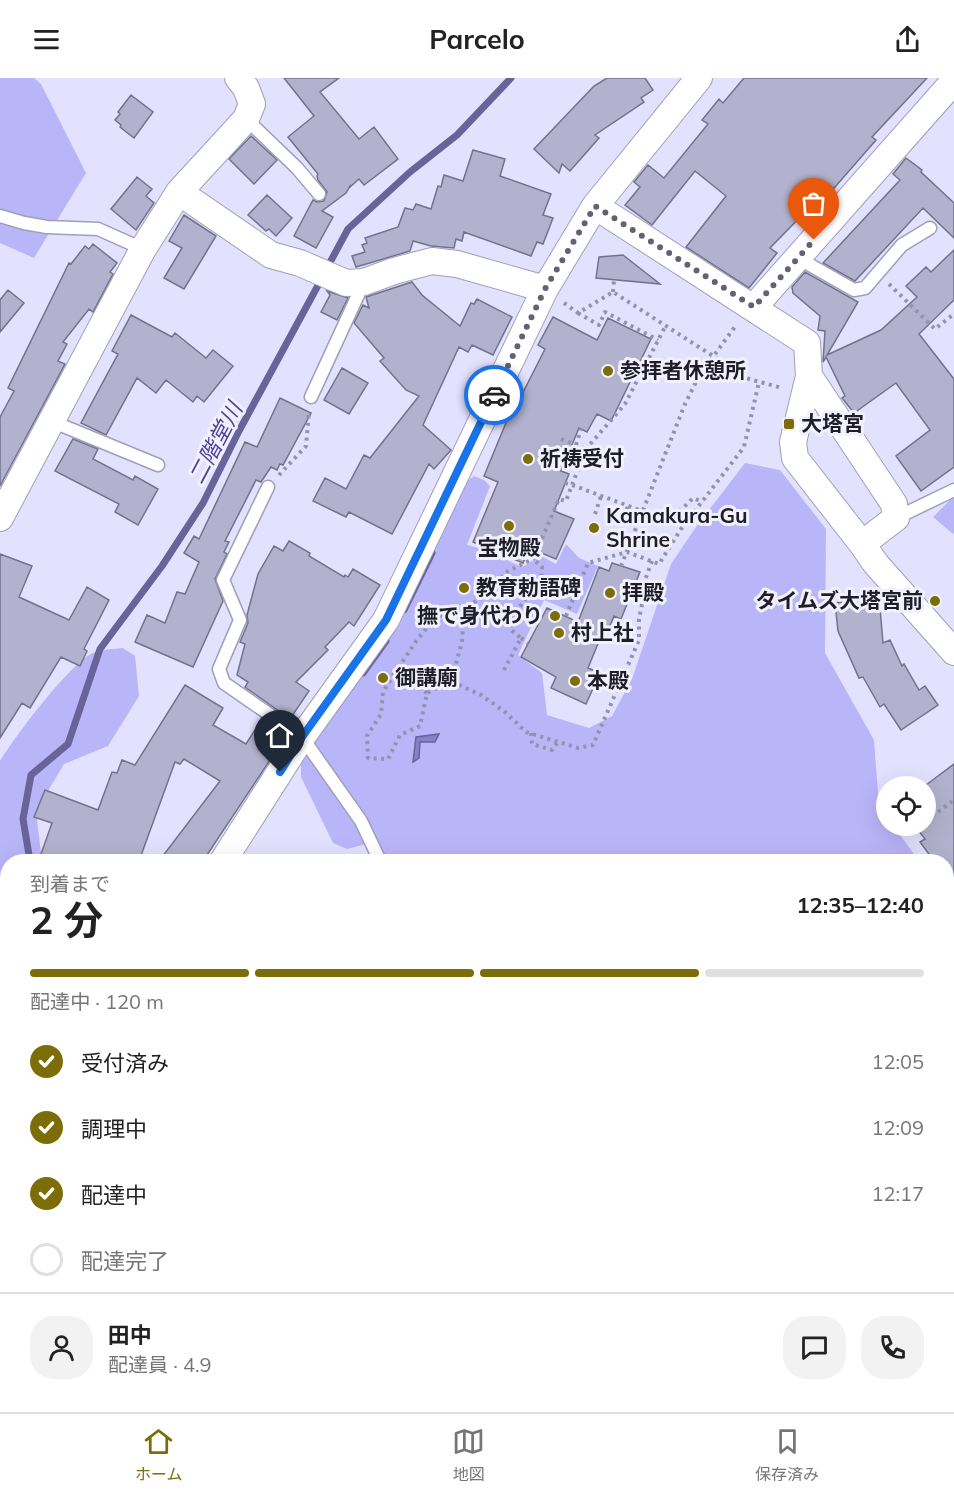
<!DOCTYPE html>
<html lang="ja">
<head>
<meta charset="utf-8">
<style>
  body { margin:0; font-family:Mulish,"Noto Sans JP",sans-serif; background:#f2f2f2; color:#222; height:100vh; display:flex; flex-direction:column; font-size:22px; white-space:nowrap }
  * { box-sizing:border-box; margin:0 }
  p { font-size:20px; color:#767676 }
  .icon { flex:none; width:33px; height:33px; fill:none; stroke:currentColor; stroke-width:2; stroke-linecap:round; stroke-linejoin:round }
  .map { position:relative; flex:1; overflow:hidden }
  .sheet { position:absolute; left:0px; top:776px; width:954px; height:560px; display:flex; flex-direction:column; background:#fff; border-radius:24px 24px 0 0; box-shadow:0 6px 24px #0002 }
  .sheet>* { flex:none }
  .fabs { position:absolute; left:876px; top:698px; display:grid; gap:12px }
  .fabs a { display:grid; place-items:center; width:60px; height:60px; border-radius:50%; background:#fff; box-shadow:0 6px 24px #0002; font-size:30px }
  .pin { position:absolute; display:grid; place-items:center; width:51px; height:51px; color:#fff; margin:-62px -26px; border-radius:50% 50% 50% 0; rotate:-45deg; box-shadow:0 0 6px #0007 }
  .pin .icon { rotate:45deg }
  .courier { position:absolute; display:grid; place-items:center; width:60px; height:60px; margin:-30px; border:4px solid #1a73e8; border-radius:50%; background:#fff; color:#222; box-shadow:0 2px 8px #0007 }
  .head em { font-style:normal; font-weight:700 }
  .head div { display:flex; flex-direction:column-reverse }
  .head { display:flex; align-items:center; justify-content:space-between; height:102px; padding:0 30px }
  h1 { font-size:39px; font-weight:700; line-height:45px }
  .bar { display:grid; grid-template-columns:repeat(4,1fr); gap:9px 6px; align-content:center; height:72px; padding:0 30px }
  .bar i { height:8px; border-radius:4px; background:#e0e0e0 }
  .bar .current { background:#7c6d08 }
  .bar p { grid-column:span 4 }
  .line { display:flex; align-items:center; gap:15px; padding:0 30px; border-top:2px solid #e0e0e0 }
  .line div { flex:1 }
  .round { display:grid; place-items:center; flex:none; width:63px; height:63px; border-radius:24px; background:#f2f2f2 }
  ol { padding:0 30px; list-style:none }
  li { display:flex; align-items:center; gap:18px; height:66px }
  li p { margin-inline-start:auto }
  li .icon { padding:6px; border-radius:50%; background:#7c6d08; color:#fff; stroke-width:4 }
  li:last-child { color:#767676 }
  li i { width:33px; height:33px; border:3px solid #e0e0e0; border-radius:50% }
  header { display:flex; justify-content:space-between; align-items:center; height:78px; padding:0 30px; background:#fff; font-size:27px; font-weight:700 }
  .menu { display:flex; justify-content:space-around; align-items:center; height:84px; border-top:2px solid #e0e0e0; background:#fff; font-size:16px; color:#767676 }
  .menu a { display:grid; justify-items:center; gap:3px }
  .menu .current { color:#7c6d08 }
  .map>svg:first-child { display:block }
  .green { fill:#b9b5f9 }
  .water { fill:#8781ca; stroke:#686399; stroke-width:1.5 }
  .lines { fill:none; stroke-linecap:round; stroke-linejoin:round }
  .stream { stroke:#686399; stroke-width:7 }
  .building { fill:#b3b2ce; stroke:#73728c; stroke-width:1.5 }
  .lane-casing { stroke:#a09fba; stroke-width:15 }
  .street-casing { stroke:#a09fba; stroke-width:28 }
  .path { stroke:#9493a9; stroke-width:4; stroke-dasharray:3 4.5; stroke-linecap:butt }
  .lane { stroke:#fff; stroke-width:12 }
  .street { stroke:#fff; stroke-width:26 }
  .done { stroke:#636273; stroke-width:6; stroke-dasharray:0 10.8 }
  .route { stroke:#1a73e8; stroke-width:8 }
  .poi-dot { fill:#7c6d08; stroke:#f1f1fd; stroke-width:2 }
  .labels { text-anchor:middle; stroke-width:6; stroke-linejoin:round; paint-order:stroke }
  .poi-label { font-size:21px; font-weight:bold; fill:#1e1d28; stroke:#f1f1fd; text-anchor:start }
  .water-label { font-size:22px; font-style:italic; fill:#504199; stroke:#f1f1fd }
</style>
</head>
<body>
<header><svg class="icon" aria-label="menu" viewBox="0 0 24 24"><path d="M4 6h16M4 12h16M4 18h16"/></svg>Parcelo<svg class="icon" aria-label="share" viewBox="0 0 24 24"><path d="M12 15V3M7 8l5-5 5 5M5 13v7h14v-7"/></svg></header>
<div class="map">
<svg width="954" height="1334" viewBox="0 0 954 1334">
  <rect width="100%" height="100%" fill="#e2e2ff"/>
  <!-- green -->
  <path class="green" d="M0,0H34L41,6L86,95L34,180L0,165Z
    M745,385L780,392L826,451L825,575L874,662L879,728L886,738V747H893L919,783H387L374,764L347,771L333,765L301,699V668L337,621L366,596L454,413L474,398L484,402L490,408L467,467L483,471L522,489L541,478L556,486L566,466L579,480L598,488L577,536L544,522L518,577L542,595L547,637L589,650L612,638L632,601L671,486L696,449Z
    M954,418V455L953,456L933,439Z
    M123,570L135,578L139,618L108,668L64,686L36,733L42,783H8L7,934L0,916V683C14,660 72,582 95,574C104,571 115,571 123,570Z
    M947,822L954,834V946L947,942Z
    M0,984L8,993L7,1118L0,1125Z
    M954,1128V1334H654L649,1328H946V1131Z"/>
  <!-- water -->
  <path class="water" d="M439,656L435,664H420L419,680L413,684L416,659Z
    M335,1328H422L423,1334H338Z"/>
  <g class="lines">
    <!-- stream -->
    <path class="stream" d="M327,190L348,151L410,94L457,57L511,0
      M404,532L432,475
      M363,595L386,563
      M30,783L23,741L31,697L68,666L100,571L162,488L203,425L239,353L322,200
      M0,1127L8,1116
      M1,1184L8,1196
      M262,1328L270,1334"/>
  </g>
  <!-- building -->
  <path class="building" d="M284,0H339L320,14L359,61L374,49L398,81L364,107L359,101L350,109V108L346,115L322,133L333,139L316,170L294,158L313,122L317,124L324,123L327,114L318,102L317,98L318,96L288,59L314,38Z
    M607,0H645L653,12L641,20L644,24L595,57L599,60L570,93L562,86L559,95L534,71L594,8Z
    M744,0H927L872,59L876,62L835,109L815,130L812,127L770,170L777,175L749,210L686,169L726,118L695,93L652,147L625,127L640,109L634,104L648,87L664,100L708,46L702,42L719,21L723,25Z
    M131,17L153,34L134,60L120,49L121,47L115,42L120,36L118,34Z
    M251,58L277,82L254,106L229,81Z
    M473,72L505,81L500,98L551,116L543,137L553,140L543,166L537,164L531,178L464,154L462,163L456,161L454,170L431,168L413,163L410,173L356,189L352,178L365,174L362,167L367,165L365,160L398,149L405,130L413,132L416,126L431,131L438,108L441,109L444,97L463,103Z
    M906,80L922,92L921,94L954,125V160L923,130L855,203L823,185L900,102L893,96Z
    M137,99L152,111L146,118L154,125L136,152L111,131Z
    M267,117L292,140L276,158L269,151L266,153L248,137Z
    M184,137L216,158L184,211L164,200L182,170L169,163Z
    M93,166L117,185L110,194L113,196L93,234L89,231L63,264L67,266L58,283L65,286L0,408V339L14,313L8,310L69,185L71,186L85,168L89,171Z
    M954,172V222L919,256L954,301V389L921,413L896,378L930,352L896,305L854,335L842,320L845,318L826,279L823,284L825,253L818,252L820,238L793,215L792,209L805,194L858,224L827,277L881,252L917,219L906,208L926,189L931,194Z
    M623,177L660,206L596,200L599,179Z
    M412,204L422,217L460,248L471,225L474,226L477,221L512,239L493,277L472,267L468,274L459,269L423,347L451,372L434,391L429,386L392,456L349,434L346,439L313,423L325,400L346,411L364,377L370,380L419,318L406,312L380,283L384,280L354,245L363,227L369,230L366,219Z
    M8,212L24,225L0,254V222Z
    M327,213L348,220L337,242L321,234L330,217Z
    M131,237L172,259L175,255L206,280L213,272L233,288L204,324L197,318L193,324L166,302L156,315L137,300L106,357L81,345L118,276L112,273Z
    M553,239L597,262L608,240L651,261L611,343L597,336L587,354L579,350L561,393L569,396L554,433L574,441L556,481L529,470L523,485L473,464L498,404L484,398L510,335L512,336L545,271L538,267Z
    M342,290L368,305L349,336L324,322Z
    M280,320L311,335L283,387L280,386L277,392L271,389L261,404L256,402L225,463L229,464L224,474L227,476L215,501L223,523L193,589L135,564L147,537L165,545L177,514L185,516L199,484L184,475L194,458L199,461L245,364L257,369Z
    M73,361L98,371L93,381L133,402L135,398L158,411L138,447L115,434L119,426L55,393Z
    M289,463L310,475L309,478L344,499L345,497L348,499L353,491L380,507L354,548L349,544L325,569L328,572L296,604L309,613L290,641L245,609L248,604L237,597L245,566L240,564L248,545L247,537L258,496L274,468L283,473Z
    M0,476L32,488L19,519L69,542L87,509L109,522L84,571L87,573L80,588L61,579L30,630L22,625L0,660Z
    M612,485L640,494L621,541L614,538L608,553L604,551L588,590L600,595L586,626L551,610L556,599L521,579L547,530L578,544L599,489L609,493Z
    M867,521L868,531L880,530L883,565L890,562L902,588L904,586L919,612L925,608L938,627L901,652L884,626L880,629L863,599L859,600L838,553L835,525Z
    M185,607L223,630L213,647L246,666L262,641L281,654L267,680L270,682L203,783H159L220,703L184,681L180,686L175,684L139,783H97L82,777L79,783H60L41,776L52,745L34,739L45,712L98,732L112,694L117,695L122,682L135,687Z
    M954,686V809L946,799V783H934L920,764L925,761L914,747H926V707Z"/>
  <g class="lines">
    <!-- lane casing -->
    <g class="lane-casing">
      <path id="lane" d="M246,41L297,90L319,116
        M0,138L24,145L47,149L98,151L143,171
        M798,180L854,212L865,210L902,167L930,150
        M311,319L364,204
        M51,343L158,387
        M268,409L223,502L240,542L219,591L224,605L302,659L361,743L380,783
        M896,440L954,412"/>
    </g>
    <!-- street casing -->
    <g class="street-casing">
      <path id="street" d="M179,114L271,177L300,185L346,205L364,204L394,193L432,183L457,186L545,211
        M595,128L699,0
        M754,229L954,3
        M0,440L143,171L179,114L246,41L252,26L246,10L238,0
        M862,466L876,486L954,574
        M223,783L302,659L386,542L545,211L595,128L807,265L809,298L793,364L795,380L862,466L896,440L894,426L809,298
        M0,973L8,982
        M0,1179L8,1180
        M281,1328L285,1334"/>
    </g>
    <!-- path -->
    <path class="path" d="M889,206L935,251L954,236
      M613,214L614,202
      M564,225L578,235L613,214L749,301L782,310
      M578,235L599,247L605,234L658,262
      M561,361L586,371
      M576,367L581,351
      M279,397L306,368L309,334
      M565,405L572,407L586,371L625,326L666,247
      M595,436L601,418
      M622,446L628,428
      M652,483L645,502L646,507L639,541V562L593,667L578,670L526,654L505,634L481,617L451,603L462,564L464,530L487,517L508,493L533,481L559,421L566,423L572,407L642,433L667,446L693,420L703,424
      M621,488L685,326L699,298L737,246
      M566,538L588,485L627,474L659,486L681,451L744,369L759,304
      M521,560L528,565
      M504,592L521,560L510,551C516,531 527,518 541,503L542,489L533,481
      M394,596L417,562L435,540L464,530
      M427,615L394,596L383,614L381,636L367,658L368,680L388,681L400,657L420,648L427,615L451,603
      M531,655L532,666L552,672L558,664
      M926,743L954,722
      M914,752L920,747
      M946,1111L954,1108
      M946,1278L954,1276
      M312,1328L316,1334
      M494,1328L499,1334
      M33,1334L37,1328"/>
    <!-- lane -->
    <use href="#lane" class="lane"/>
    <!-- street -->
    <use href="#street" class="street"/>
  </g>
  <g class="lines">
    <!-- done -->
    <path class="done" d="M494,317L545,211L595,128L754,229L814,162"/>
    <!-- route -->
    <path class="route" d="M280,694L302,659L386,542L494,317"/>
  </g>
  <!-- markers -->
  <g class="poi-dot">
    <circle cx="608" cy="293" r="6"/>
    <rect x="783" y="340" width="12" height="12" rx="3"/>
    <circle cx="528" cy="381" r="6"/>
    <circle cx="509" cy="448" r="6"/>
    <circle cx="594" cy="450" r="6"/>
    <circle cx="464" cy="510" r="6"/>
    <circle cx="610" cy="515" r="6"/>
    <circle cx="935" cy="523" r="6"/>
    <circle cx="555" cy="538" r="6"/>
    <circle cx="559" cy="555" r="6"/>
    <circle cx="383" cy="600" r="6"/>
    <circle cx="575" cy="603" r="6"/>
  </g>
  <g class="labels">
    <!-- poi labels -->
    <g class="poi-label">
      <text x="620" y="300">参拝者休憩所</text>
      <text x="801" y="353">大塔宮</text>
      <text x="540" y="388">祈祷受付</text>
      <text x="606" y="445">Kamakura-Gu<tspan x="606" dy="24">Shrine</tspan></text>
      <text x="509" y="477" text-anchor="middle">宝物殿</text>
      <text x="476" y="517">教育勅語碑</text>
      <text x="622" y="522">拝殿</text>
      <text x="923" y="530" text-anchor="end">タイムズ大塔宮前</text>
      <text x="543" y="545" text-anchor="end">撫で身代わり</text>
      <text x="571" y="562">村上社</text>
      <text x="395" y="607">御講廟</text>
      <text x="587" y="610">本殿</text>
    </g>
    <!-- water labels -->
    <g class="water-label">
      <text transform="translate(215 365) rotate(-62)" y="8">二階堂川</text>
    </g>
  </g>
</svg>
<div class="fabs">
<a><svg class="icon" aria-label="locate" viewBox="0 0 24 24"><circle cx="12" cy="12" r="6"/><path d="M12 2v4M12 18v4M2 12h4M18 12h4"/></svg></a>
</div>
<div class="pin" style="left:814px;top:162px;background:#ea580c"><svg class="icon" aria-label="bag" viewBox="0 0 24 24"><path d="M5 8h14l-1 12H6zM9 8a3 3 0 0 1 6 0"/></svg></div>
<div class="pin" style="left:280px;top:694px;background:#1f2937"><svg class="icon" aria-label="home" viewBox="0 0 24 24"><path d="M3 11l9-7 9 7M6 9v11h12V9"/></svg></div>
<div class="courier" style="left:494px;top:317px"><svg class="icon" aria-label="car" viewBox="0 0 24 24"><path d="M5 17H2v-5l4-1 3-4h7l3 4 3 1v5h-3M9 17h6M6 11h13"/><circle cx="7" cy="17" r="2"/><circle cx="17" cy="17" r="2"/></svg></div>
<section class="sheet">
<div class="head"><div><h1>2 分</h1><p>到着まで</p></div><em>12:35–12:40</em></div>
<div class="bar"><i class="current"></i><i class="current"></i><i class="current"></i><i></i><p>配達中 · 120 m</p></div>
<ol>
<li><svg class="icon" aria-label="check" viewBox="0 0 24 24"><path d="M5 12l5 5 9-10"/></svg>受付済み<p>12:05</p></li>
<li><svg class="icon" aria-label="check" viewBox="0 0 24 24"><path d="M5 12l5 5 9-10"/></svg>調理中<p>12:09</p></li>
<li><svg class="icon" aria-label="check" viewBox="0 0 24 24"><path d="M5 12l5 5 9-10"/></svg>配達中<p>12:17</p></li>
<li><i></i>配達完了</li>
</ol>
<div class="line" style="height:108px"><a class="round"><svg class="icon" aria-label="person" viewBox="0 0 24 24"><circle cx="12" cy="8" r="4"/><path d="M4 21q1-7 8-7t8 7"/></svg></a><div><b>田中</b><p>配達員 · 4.9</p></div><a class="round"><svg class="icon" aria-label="chat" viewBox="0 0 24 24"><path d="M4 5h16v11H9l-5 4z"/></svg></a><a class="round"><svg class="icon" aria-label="phone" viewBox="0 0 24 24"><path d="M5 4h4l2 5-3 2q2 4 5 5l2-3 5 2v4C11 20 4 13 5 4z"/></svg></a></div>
</section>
</div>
<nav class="menu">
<a class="current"><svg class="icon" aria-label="home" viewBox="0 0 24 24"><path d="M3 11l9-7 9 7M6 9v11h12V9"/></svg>ホーム</a>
<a><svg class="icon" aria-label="map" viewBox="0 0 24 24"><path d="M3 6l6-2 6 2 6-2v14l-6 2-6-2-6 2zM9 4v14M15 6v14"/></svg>地図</a>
<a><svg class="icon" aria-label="saved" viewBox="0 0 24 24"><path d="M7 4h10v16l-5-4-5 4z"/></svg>保存済み</a>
</nav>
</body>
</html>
